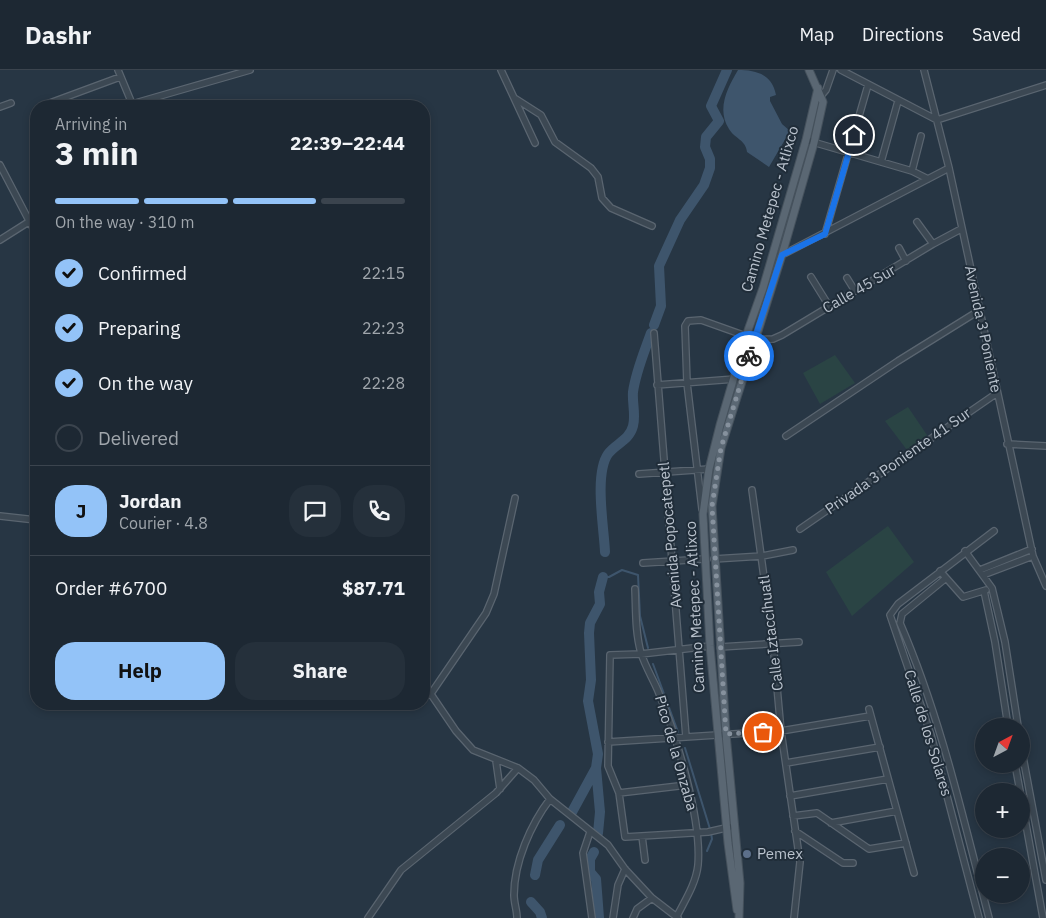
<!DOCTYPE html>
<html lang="en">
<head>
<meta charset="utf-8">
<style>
  body { margin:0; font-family:"IBM Plex Sans",sans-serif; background:#25303b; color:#f1f3f6; height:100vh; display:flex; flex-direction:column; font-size:19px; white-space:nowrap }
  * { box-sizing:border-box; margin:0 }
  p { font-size:16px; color:#a0a6ac }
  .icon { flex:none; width:28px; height:28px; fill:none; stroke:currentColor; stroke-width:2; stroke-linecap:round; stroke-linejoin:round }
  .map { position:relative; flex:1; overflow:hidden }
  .panel { position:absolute; left:30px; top:30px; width:400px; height:610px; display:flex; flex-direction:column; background:#1d2833; border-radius:20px; box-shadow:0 2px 8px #0003,0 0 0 1px #3b444e }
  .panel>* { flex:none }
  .needle { width:32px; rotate:41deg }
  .buttons { position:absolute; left:975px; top:648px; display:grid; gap:10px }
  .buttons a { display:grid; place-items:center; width:55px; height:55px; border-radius:50%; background:#1d2833; box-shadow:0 2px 8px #0003,0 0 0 1px #3b444e; font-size:25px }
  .pin { position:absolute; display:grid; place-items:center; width:42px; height:42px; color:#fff; margin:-21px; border:2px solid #fff; border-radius:50%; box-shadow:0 1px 5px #0007 }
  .courier { position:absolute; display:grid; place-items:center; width:50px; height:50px; margin:-25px; border:4px solid #1a73e8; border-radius:50%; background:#fff; color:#222; box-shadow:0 1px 6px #0007 }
  .summary em { font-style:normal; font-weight:800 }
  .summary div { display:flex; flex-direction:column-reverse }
  .summary { display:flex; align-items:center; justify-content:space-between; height:85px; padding:0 25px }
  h1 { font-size:32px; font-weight:800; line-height:38px }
  .bar { display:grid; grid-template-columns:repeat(4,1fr); gap:8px 5px; align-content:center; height:60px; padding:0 25px }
  .bar i { height:6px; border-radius:4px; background:#3b444e }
  .bar .current { background:#93c3f8 }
  .bar p { grid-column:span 4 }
  .line { display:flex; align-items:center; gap:12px; padding:0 25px; border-top:1px solid #3b444e }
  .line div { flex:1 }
  .round { display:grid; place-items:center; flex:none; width:52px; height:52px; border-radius:20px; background:#25303b }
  ol { padding:0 25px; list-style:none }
  li { display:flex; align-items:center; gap:15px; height:55px }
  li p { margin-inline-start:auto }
  li .icon { padding:5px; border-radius:50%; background:#93c3f8; color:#111; stroke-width:4 }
  li:last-child { color:#a0a6ac }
  li i { width:28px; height:28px; border:2px solid #3b444e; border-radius:50% }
  .button { display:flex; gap:10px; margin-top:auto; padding:10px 25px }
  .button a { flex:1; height:58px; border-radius:20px; background:#93c3f8; color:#111; font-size:20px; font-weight:800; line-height:58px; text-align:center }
  .button a+a { background:#25303b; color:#f1f3f6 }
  header { display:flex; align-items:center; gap:30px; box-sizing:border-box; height:70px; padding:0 25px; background:#1d2833; border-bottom:1px solid #3b444e }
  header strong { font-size:24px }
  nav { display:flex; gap:28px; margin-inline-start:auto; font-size:18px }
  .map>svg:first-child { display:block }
  .green { fill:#2a4444 }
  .water { fill:#3e556c }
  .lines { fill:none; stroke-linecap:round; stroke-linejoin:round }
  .stream { stroke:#3e556c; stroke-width:2 }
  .river { stroke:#3e556c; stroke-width:10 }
  .minor-casing { stroke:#5a6570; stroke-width:8 }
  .major-casing { stroke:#45515c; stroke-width:9 }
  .minor { stroke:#3c4853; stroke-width:5.5 }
  .major { stroke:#5a6773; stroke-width:7 }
  .done { stroke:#86919d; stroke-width:5; stroke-dasharray:0 9 }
  .route { stroke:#1a73e8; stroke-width:6 }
  .service-dot { fill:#5c6f8a; stroke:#202d39; stroke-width:2 }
  .labels { text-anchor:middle; stroke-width:4; stroke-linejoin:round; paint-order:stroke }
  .street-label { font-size:15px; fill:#b9c2cd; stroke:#202d39 }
  .poi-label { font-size:15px; fill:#b9c2cd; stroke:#202d39; text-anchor:start }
</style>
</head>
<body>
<header>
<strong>Dashr</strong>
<nav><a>Map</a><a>Directions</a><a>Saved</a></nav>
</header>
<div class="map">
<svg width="1046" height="848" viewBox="0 0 1046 848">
  <rect width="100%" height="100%" fill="#273644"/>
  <!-- green -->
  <path class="green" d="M835,285L855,313L820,334L803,303Z
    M908,337L927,365L907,380L885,351Z
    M888,456L914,492L852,546L826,502Z"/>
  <!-- water -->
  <path class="water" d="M738,0C756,0 772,4 776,25L770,27V31L782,54L790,61L769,97L747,82C746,70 734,68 729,59C716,39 728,17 738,0Z"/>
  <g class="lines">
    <!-- stream -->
    <path class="stream" d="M603,507H609L622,500L638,505L640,546L648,578
      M653,594L678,662
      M685,678L710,759
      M707,781L712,769L711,763"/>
    <!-- river -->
    <path class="river" d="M654,255L661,236L659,196L680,150L704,115L710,98V89L705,77L706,67L719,51L711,36L727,0
      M605,482C604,458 594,404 608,384C616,373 629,371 633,356C636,345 632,333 633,322C636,301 644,283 651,263
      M596,698L600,742L598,763
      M572,742L596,698L598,684L588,631L591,610L589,563L590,553L600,534L599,522L603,507
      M594,782L590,789V802L596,809L599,848
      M535,805L538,790L560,755
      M531,832L540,842L542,848"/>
    <!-- minor casing -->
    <g class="minor-casing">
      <path id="minor" d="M118,0L133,36
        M501,0L535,73
        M841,0L937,50
        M924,0L949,98L1033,486L1046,516
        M819,28L826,20L833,0
        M516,29L541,45L555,72L591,98L598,107L602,128L611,138L652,156
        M47,34L120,7
        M132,34L250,0
        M0,37L11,33
        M937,50L1046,15
        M806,70L912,101L928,109
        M881,92L898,31
        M0,95L36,164
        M912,101L921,66
        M917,152L933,174
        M825,164L868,15
        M0,170L30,151
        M899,178L906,191
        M782,185L949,98
        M811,207L829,236
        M847,208L855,221
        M654,263L686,667
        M754,270L773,269L782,265L933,174L961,159
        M657,315L735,309
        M786,366L898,291L980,240
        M1007,374L1046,376
        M639,404L709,399
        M752,420L773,573L781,661L800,792L794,848
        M702,439L687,313L685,256L688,251L701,250L746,266
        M0,446L36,450
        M800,459L997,323
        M965,481L992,518L1005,572L1018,656
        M714,489L762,486L793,480
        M643,493L704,489
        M980,500L1032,479
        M940,501L963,527L986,520
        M983,505L1033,486
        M946,508L902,544L900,553C941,648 963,748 989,848
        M635,519C636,540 635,562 641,583C645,596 653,609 658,621C676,665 702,749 698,795C696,814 684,832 676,848
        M984,521L995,572L1008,656
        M710,576L641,584L610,585L608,696L619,723L625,767L708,762L730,757
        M720,577L799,572
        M424,614L456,661L473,680L518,698L534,710L550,729L608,775L625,799L652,828L678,848
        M430,625L486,543L494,524L515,428
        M869,639L914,803
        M608,672L781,661L870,646
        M1021,676L1046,810
        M496,691L500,719
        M786,693L880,677
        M1015,694L1020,721
        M619,723L687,715
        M790,726L888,709
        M1021,727L1043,848
        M793,746L817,743L869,779L906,773
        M831,753L897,741
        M795,761L843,793H853
        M590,762L583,783L592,848
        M642,766L645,790
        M368,848L401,800L496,723L518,698
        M517,848C517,840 514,833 514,825C514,792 531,754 550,729
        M613,848L618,815L625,799
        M633,848L637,839L652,828
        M979,848L931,665L890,545L898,534L994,461"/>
    </g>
    <!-- major casing -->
    <g class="major-casing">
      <path id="major" d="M737,840L728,773L710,576L703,444L709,399L720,355L746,266L763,218L806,70L818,18
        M739,848L740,813L726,664L712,436L721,378L782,185L814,73L823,32L809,0"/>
    </g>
    <!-- minor -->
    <use href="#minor" class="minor"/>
    <!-- major -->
    <use href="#major" class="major"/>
  </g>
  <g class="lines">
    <!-- done -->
    <path class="done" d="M749,286L721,378L712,436L726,664L763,662"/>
    <!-- route -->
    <path class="route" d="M749,286L782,185L825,164L854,65"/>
  </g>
  <!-- markers -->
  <circle class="service-dot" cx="747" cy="784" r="5"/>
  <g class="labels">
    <!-- street labels -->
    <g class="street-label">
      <text transform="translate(770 139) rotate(-74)" y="5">Camino Metepec - Atlixco</text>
      <text transform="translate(859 219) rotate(-30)" y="5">Calle 45 Sur</text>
      <text transform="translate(983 259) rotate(78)" y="5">Avenida 3 Poniente</text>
      <text transform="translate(898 391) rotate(-35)" y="5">Privada 3 Poniente 41 Sur</text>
      <text transform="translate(670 465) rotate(-95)" y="5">Avenida Popocatepetl</text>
      <text transform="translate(695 537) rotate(-93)" y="5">Camino Metepec - Atlixco</text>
      <text transform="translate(771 563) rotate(-97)" y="5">Calle Iztaccíhuatl</text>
      <text transform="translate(928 663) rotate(73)" y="5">Calle de los Solares</text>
      <text transform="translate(676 683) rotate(74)" y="5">Pico de la Onzaba</text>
    </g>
    <!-- poi labels -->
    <g class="poi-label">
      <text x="757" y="789">Pemex</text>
    </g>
  </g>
</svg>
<div class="buttons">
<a><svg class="needle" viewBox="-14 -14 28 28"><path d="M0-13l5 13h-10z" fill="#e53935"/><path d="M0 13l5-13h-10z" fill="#a0a6ac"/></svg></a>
<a>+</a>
<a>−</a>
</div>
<div class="pin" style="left:763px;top:662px;background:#ea580c"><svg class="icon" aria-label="bag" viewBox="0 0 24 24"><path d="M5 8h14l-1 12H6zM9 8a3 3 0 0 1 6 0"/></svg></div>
<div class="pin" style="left:854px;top:65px;background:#1f2937"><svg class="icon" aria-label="home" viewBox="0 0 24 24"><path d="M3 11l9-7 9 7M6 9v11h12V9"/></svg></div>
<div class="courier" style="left:749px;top:286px"><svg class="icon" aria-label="bike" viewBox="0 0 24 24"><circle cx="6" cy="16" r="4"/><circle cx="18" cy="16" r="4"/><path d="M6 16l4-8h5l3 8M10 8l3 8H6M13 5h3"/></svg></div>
<section class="panel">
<div class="summary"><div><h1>3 min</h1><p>Arriving in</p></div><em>22:39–22:44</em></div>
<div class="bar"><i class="current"></i><i class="current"></i><i class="current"></i><i></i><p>On the way · 310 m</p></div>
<ol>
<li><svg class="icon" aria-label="check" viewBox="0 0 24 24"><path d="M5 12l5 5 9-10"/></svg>Confirmed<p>22:15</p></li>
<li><svg class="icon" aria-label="check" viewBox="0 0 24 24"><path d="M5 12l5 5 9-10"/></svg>Preparing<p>22:23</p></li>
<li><svg class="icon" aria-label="check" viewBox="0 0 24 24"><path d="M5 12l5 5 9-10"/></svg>On the way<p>22:28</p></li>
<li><i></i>Delivered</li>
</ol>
<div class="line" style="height:90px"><b class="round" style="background:#93c3f8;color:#111">J</b><div><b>Jordan</b><p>Courier · 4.8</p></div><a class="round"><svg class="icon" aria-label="chat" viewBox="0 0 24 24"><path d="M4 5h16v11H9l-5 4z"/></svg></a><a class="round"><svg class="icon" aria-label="phone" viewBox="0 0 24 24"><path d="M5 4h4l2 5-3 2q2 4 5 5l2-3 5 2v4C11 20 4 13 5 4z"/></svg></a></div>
<div class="line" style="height:65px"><div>Order #6700</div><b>$87.71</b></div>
<div class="button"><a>Help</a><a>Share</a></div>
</section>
</div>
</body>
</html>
